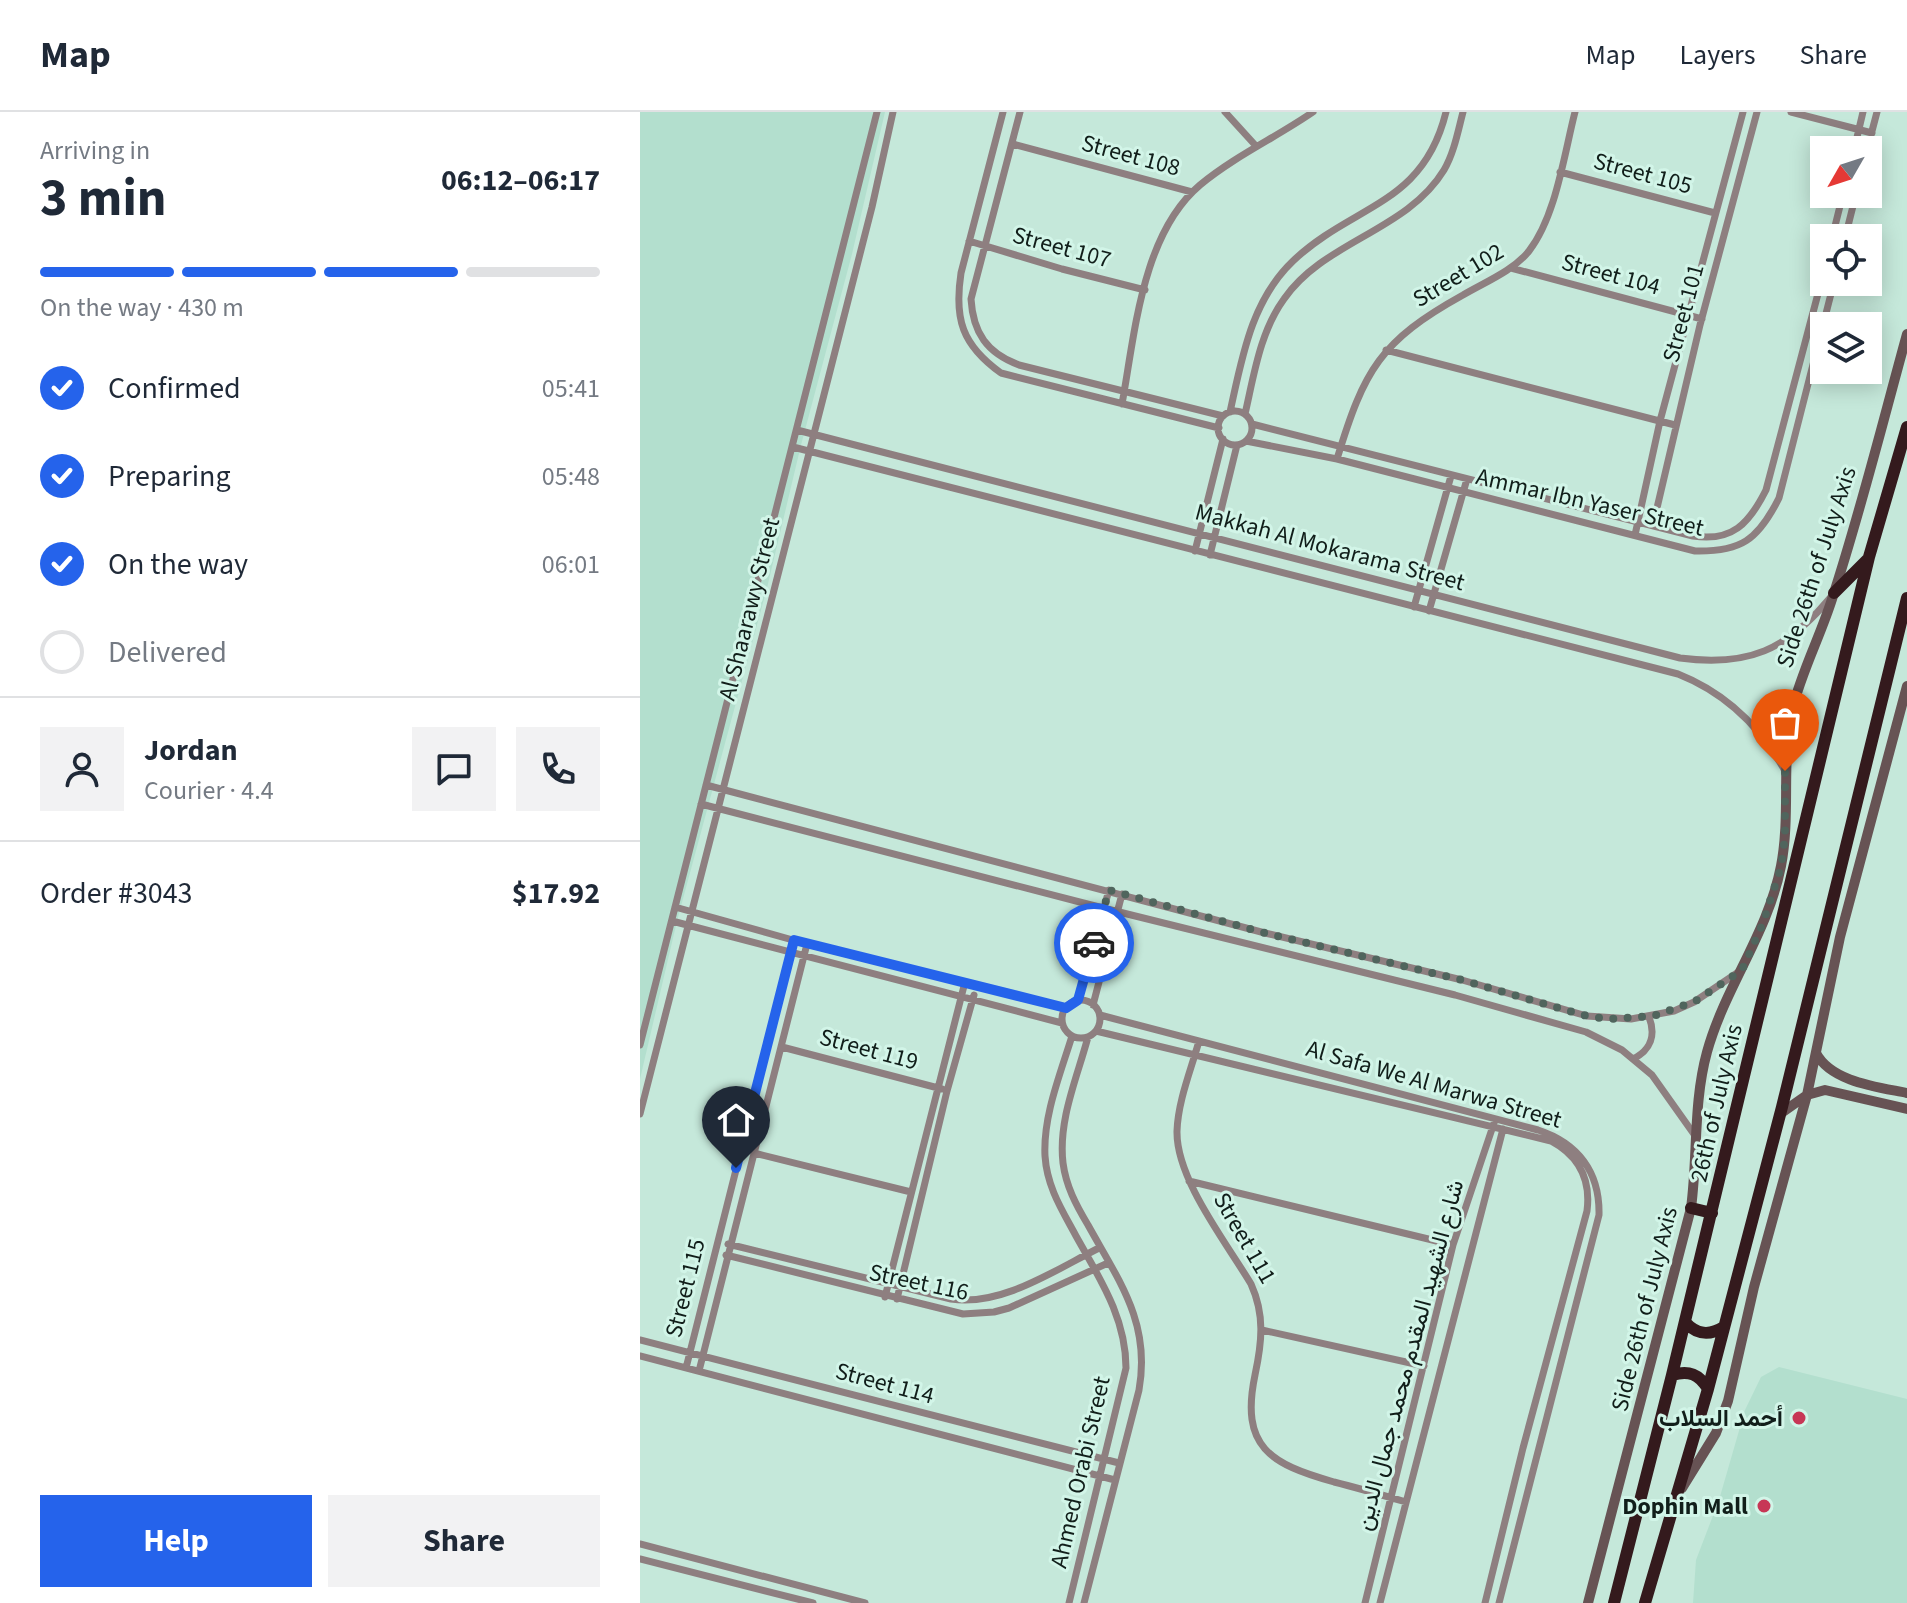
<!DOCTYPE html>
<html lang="en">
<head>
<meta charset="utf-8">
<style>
  body { margin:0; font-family:"Source Sans 3",Vazirmatn,sans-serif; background:#f2f2f3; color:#1f2937; height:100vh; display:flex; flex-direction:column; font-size:30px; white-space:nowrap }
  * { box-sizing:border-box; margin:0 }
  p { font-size:26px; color:#747a83 }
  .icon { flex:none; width:44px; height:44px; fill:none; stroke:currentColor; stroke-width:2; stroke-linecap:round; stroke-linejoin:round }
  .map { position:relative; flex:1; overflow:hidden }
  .details { display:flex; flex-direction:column; background:#fff; width:640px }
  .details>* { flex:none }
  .needle { width:52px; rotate:231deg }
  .tools { position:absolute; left:1170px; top:24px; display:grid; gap:16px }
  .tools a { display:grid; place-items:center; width:72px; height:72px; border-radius:0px; background:#fff; box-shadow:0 4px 20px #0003; font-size:40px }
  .pin { position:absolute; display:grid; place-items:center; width:68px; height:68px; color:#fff; margin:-82px -34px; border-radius:50% 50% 50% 0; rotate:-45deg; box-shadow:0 0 8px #0007 }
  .pin .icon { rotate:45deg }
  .courier { position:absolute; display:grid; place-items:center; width:80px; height:80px; margin:-40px; border:6px solid #2563eb; border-radius:50%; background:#fff; color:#222; box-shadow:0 2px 10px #0007 }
  .summary em { font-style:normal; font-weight:700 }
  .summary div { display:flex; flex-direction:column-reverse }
  .summary { display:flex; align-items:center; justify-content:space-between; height:136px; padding:0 40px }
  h1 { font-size:52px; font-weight:700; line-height:60px }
  .bar { display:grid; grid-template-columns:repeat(4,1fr); gap:12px 8px; align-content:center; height:96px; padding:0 40px }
  .bar i { height:10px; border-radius:6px; background:#e0e1e3 }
  .bar .current { background:#2563eb }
  .bar p { grid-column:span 4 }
  .line { display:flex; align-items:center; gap:20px; padding:0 40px; border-top:2px solid #e0e1e3 }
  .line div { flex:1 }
  .round { display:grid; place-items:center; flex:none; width:84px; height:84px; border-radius:0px; background:#f2f2f3 }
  ol { padding:0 40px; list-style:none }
  li { display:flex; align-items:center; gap:24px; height:88px }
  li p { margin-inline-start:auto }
  li .icon { padding:8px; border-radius:50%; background:#2563eb; color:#fff; stroke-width:4 }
  li:last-child { color:#747a83 }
  li i { width:44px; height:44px; border:4px solid #e0e1e3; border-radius:50% }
  .primary-button { display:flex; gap:16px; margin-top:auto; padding:16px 40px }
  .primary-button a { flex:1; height:92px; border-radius:0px; background:#2563eb; color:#fff; font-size:32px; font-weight:700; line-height:92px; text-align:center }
  .primary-button a+a { background:#f2f2f3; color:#1f2937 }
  header { display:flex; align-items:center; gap:48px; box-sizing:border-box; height:112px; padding:0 40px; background:#fff; border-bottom:2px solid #e0e1e3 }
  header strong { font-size:38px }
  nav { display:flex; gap:44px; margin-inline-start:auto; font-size:28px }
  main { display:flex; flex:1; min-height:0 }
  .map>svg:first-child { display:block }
  .built { fill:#b3dfce }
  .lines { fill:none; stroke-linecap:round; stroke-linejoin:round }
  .street { stroke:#8e7f80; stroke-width:7 }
  .secondary { stroke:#675354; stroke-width:10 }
  .highway { stroke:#341a1d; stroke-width:12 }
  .done { stroke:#50655d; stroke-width:8; stroke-dasharray:0 14.4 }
  .route { stroke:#2563eb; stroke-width:10 }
  .poi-dot { fill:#c73756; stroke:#d2f5e8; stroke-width:3 }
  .labels { text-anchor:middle; stroke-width:6; stroke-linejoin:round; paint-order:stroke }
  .street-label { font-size:24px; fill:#111e1a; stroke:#d2f5e8 }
  .poi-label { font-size:24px; font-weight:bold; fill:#111e1a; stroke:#d2f5e8; text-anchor:end }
</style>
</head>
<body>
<header>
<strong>Map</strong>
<nav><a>Map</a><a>Layers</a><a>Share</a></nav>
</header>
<main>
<section class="details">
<div class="summary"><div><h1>3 min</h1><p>Arriving in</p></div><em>06:12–06:17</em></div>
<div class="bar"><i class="current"></i><i class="current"></i><i class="current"></i><i></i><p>On the way · 430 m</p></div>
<ol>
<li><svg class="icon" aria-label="check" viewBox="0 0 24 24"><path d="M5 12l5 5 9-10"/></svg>Confirmed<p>05:41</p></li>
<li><svg class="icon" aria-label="check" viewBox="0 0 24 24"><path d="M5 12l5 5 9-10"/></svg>Preparing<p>05:48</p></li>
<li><svg class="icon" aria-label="check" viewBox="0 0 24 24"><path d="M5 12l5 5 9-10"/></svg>On the way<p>06:01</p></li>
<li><i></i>Delivered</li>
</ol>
<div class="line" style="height:144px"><a class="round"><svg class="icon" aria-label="person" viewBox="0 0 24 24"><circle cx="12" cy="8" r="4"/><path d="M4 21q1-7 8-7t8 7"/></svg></a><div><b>Jordan</b><p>Courier · 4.4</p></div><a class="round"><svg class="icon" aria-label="chat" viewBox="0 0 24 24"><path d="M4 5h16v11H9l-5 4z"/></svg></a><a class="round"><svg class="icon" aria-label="phone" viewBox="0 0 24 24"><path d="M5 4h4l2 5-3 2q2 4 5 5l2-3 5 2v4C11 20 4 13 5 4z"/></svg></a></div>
<div class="line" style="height:104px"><div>Order #3043</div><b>$17.92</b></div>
<div class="primary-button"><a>Help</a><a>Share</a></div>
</section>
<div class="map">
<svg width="1267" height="1491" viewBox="0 0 1267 1491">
  <rect width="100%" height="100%" fill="#c5e8da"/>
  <!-- built -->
  <path class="built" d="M0,0H245L212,142L161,333L127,476L37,809L0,967Z
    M1139,1255L1267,1287V1491H1053L1056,1448L1079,1388L1105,1298L1121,1265Z"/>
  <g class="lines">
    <!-- street -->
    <path class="street" d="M363,0L321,161C314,207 322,233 361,261L579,316
      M380,0L331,187C333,221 347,241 379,253L583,304
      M585,0L616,34
      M1151,0L1232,21
      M373,32L552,80
      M1214,38L1223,0
      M1227,38L1237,0
      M920,60L1075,101
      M1192,126L1203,82
      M1205,126L1216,82
      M329,129L422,157L505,178
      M871,156L1062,207
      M746,238L1035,313
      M482,292C495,221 502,122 560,73C595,44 637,25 673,0
      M578 316a17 17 0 1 1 34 0a17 17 0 1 1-34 0Z
      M590,300C602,246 611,189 653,149C713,92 783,94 806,0
      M605,302C614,263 620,220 644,187C684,129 767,119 804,58C814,41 818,19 823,0
      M612,312L1053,424C1092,430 1109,412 1126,378L1184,159
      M157,318L1040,546C1108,555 1147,538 1190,486
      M606,329L697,347L1055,439C1101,440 1118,428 1139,386L1194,170
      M153,335L1038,562C1086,581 1120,614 1145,659
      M697,347C724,258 740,229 823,183C845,170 873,159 889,139C916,104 924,43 935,0
      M1013,413L1060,213L1117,0
      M995,423L1020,309L1103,0
      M555,439L583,327
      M570,443L597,333
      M774,495L811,364
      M789,499L827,367
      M66,673L625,821L822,868L947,904L991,907L1034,899L1054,890L1100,859
      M61,692L463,796L815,883L946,920L982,938L1012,963L1056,1025
      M35,795L167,832L426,896
      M32,809L422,911
      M422 907a19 19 0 1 1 38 0a19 19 0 1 1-38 0Z
      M438,888L469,778
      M453,893L482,782
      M460,903L898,1018C938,1031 960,1060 959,1103L859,1491
      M456,919L911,1029C939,1044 951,1068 947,1099L883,1336L845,1491
      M559,929C551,958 538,989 537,1019C536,1067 586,1130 611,1172C625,1203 622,1230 615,1263C600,1335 630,1352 694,1370C718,1376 742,1383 766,1390
      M0,933L237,0
      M142,935L302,977
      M993,947C1011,938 1016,923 1009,905
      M0,1002L232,95L253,0
      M114,1041L271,1080
      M549,1069L813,1133
      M88,1132L311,1187C361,1195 415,1158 459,1136
      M86,1143L323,1202L354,1200L369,1196L468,1151
      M245,1185L325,870
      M257,1187L307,979L334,883
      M622,1218L784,1254
      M0,1228L479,1351
      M0,1244L475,1368
      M46,1256L154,828
      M59,1259L167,832
      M0,1432L225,1491
      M0,1447L173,1491
      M429,1491L486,1256C486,1206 460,1167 436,1124C422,1098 407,1075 405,1044C403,1004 420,963 432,924
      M444,1491L499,1278C511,1211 479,1169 448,1113C436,1093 426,1074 423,1051C418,1008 437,966 448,925
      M725,1491L813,1133L854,1011
      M740,1491L863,1017"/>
    <!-- secondary -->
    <path class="secondary" d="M1176,941C1191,970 1238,975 1267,981
      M1140,1002L1167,983L1185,978L1267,997
      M1042,1376L1076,1321L1088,1289L1114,1175L1167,983L1200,825L1267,574
      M948,1491L1051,1096C1058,1044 1053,991 1067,940C1085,875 1128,821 1141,754C1151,702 1141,650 1152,598C1162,558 1181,523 1193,484C1221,398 1243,309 1267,222"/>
    <!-- highway -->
    <path class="highway" d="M1194,481L1227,448
      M1051,1096L1072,1101
      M1045,1210C1057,1223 1069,1224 1084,1215
      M1032,1263C1049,1258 1059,1262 1068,1277
      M974,1491L1032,1263L1229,445L1267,315
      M1005,1491L1068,1277L1142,995L1267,486"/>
  </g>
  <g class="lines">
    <!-- done -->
    <path class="done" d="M454,831L469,778L625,821L822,868L947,904L969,907L1013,904L1054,890L1102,858L1123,811L1141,755L1145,725V659"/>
    <!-- route -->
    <path class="route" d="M96,1056L154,828L426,896L438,888L454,831"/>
  </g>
  <!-- markers -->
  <g class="poi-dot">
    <circle cx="1159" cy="1306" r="8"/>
    <circle cx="1124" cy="1394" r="8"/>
  </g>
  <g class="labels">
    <!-- street labels -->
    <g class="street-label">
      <text transform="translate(491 43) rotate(15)" y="8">Street 108</text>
      <text transform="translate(1003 61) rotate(15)" y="8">Street 105</text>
      <text transform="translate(422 135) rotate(15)" y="8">Street 107</text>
      <text transform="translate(971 162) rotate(15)" y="8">Street 104</text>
      <text transform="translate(818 163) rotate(-31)" y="8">Street 102</text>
      <text transform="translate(1043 201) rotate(-75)" y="8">Street 101</text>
      <text transform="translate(950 390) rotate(13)" y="8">Ammar Ibn Yaser Street</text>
      <text transform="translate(690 435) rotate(15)" y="8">Makkah Al Mokarama Street</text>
      <text transform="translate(1176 455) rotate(-72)" y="8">Side 26th of July Axis</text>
      <text transform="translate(109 497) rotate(-76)" y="8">Al Shaarawy Street</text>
      <text transform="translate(229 937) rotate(15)" y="8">Street 119</text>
      <text transform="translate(794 972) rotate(16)" y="8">Al Safa We Al Marwa Street</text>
      <text transform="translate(1076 991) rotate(-77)" y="8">26th of July Axis</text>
      <text transform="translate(605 1126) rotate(60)" y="8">Street 111</text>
      <text transform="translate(279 1170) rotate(12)" y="8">Street 116</text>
      <text transform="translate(45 1176) rotate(-76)" y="8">Street 115</text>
      <text transform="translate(1004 1197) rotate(-76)" y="8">Side 26th of July Axis</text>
      <text transform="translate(769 1243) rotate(-75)" y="8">شارع الشهيد المقدم محمد جمال الدين</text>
      <text transform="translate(245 1271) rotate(15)" y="8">Street 114</text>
      <text transform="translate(440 1360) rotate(-77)" y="8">Ahmed Orabi Street</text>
    </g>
    <!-- poi labels -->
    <g class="poi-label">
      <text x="1143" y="1314">أحمد السلاب</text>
      <text x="1108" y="1402">Dophin Mall</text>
    </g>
  </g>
</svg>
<div class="tools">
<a><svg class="needle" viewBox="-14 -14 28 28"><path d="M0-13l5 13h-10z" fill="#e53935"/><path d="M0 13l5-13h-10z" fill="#747a83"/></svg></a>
<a><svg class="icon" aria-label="locate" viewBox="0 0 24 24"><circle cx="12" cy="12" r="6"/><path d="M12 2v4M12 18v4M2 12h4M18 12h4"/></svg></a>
<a><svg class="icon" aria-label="layers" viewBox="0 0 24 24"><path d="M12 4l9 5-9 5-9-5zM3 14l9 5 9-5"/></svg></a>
</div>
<div class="pin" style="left:1145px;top:659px;background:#ea580c"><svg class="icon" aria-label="bag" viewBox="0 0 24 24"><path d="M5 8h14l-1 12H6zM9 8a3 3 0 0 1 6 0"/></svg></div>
<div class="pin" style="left:96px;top:1056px;background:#1f2937"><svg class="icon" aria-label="home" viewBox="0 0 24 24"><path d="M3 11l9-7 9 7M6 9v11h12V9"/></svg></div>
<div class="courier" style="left:454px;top:831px"><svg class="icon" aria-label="car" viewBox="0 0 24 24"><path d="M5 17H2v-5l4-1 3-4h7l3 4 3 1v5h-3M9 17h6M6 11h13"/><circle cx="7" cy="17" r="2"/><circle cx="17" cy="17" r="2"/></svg></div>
</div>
</main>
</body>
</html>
